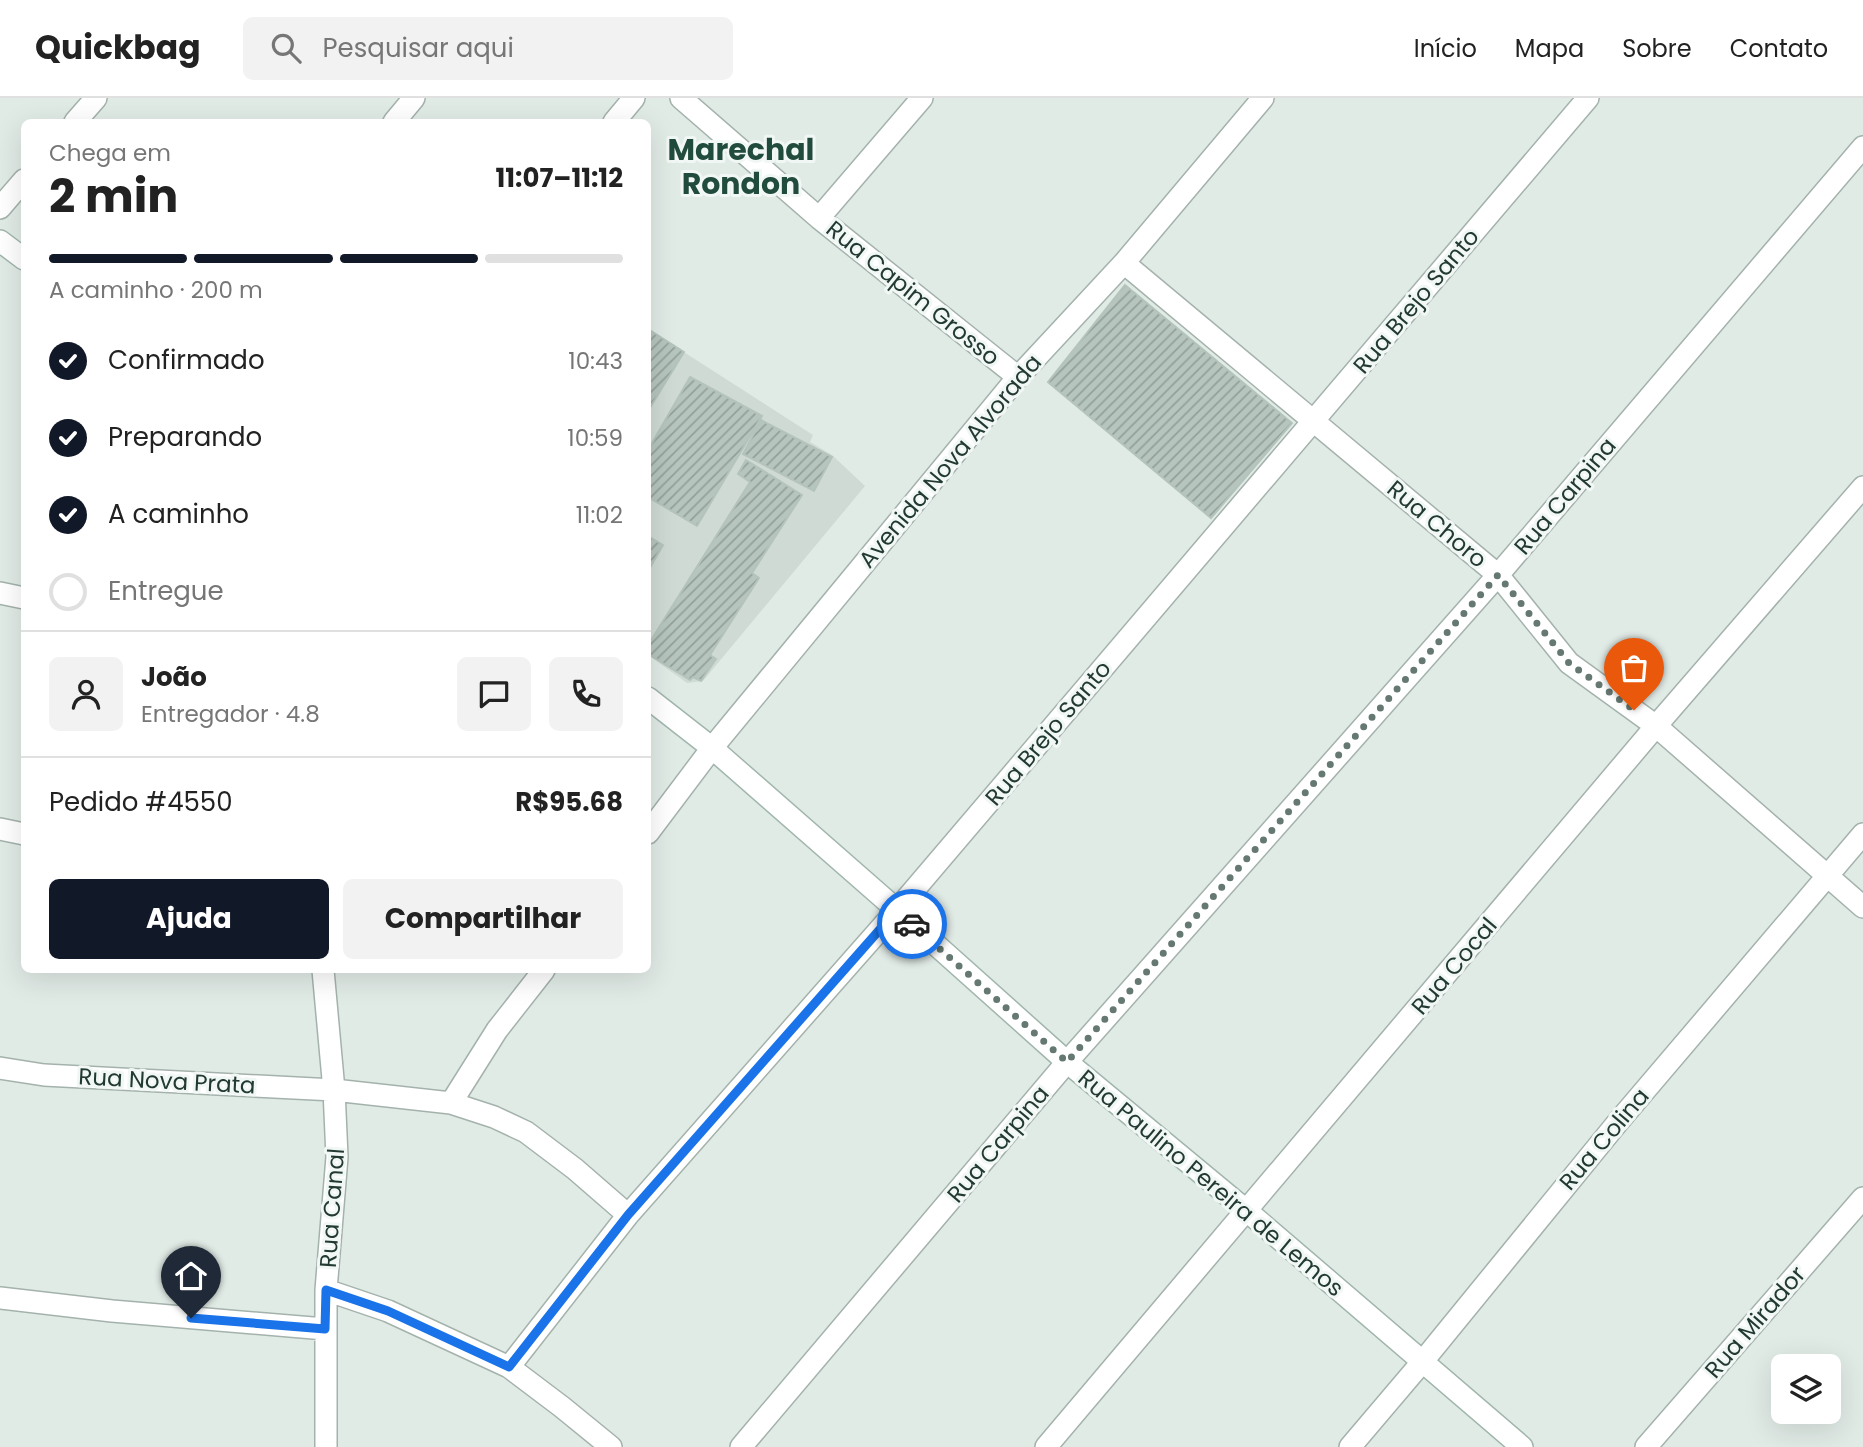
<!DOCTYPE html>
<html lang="pt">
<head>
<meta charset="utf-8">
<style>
  body { margin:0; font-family:Poppins,sans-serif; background:#f2f2f2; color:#222; height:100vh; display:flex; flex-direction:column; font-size:26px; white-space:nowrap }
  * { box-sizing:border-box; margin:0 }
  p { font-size:23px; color:#767676 }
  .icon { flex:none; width:38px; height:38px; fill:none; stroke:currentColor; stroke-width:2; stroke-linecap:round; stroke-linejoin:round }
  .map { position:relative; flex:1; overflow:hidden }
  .details { position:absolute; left:21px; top:21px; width:630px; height:854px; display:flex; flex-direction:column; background:#fff; border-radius:10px; box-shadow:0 7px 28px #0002 }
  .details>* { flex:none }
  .tools { position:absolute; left:1771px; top:1256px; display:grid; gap:14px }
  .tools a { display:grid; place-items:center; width:70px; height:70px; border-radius:10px; background:#fff; box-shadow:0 7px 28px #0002; font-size:35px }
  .pin { position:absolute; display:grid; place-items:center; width:60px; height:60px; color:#fff; margin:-72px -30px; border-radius:50% 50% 50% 0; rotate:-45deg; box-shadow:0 0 7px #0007 }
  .pin .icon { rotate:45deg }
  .courier { position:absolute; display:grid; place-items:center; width:70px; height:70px; margin:-35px; border:5px solid #1a73e8; border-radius:50%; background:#fff; color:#222; box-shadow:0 2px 9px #0007 }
  .summary em { font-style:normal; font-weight:700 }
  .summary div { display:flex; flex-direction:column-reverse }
  .summary { display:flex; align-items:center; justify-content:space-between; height:119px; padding:0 28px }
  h1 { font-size:46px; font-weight:700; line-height:52px }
  .bar { display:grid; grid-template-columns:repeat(4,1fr); gap:10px 7px; align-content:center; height:84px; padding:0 28px }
  .bar i { height:9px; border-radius:5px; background:#e0e0e0 }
  .bar .on { background:#111827 }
  .bar p { grid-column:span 4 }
  .line { display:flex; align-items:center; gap:18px; padding:0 28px; border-top:2px solid #e0e0e0 }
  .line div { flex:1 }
  .round { display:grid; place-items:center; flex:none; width:74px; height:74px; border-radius:10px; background:#f2f2f2 }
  ol { padding:0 28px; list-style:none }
  li { display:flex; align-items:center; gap:21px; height:77px }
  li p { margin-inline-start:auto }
  li .icon { padding:7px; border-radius:50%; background:#111827; color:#fff; stroke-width:4 }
  li:last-child { color:#767676 }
  li i { width:38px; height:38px; border:4px solid #e0e0e0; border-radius:50% }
  .primary-button { display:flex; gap:14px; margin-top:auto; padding:14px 28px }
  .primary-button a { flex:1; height:80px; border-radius:10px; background:#111827; color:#fff; font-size:28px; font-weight:700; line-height:80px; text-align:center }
  .primary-button a+a { background:#f2f2f2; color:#222 }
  header { display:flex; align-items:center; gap:42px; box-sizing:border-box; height:98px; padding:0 35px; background:#fff; border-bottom:2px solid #e0e0e0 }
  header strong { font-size:33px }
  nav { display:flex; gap:38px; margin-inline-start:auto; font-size:24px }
  .search { width:490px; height:63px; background:#f2f2f2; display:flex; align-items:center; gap:18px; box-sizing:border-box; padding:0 24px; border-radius:10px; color:#767676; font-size:26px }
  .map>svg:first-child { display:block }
  .built { fill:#cfdad4 }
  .building { fill:url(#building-hatch); stroke:#b4c4bc; stroke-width:2 }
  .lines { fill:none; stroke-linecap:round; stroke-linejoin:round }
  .street-casing { stroke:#a4b2ac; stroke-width:24 }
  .secondary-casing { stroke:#a0b6ac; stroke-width:24 }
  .street { stroke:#fff; stroke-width:21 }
  .secondary { stroke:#fff; stroke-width:21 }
  .done { stroke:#657871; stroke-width:7; stroke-dasharray:0 12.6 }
  .route { stroke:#1a73e8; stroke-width:9 }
  .labels { text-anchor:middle; stroke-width:6; stroke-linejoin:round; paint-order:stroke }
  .street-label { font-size:23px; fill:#223a32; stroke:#f1f7f4 }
  .district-label { font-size:30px; font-weight:bold; fill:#204b3d; stroke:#f1f7f4 }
</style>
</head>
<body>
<header>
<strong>Quickbag</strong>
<div class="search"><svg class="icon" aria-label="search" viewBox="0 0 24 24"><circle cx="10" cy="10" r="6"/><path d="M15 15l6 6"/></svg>Pesquisar aqui</div>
<nav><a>Início</a><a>Mapa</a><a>Sobre</a><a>Contato</a></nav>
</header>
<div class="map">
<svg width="1863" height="1349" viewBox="0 0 1863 1349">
  <defs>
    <pattern id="building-hatch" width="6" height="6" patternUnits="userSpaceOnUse" patternTransform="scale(1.75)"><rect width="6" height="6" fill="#b6c5be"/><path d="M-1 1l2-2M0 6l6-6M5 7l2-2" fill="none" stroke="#94a19b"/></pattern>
  </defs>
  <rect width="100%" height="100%" fill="#e1ebe6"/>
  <!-- built -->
  <path class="built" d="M648,231L813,337L810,344L832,357L865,388L703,583L687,585L648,557Z"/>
  <!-- building -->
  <path class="building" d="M1125,187L1292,325L1211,420L1048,284Z
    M648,231L684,254L648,313Z
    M690,279L762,318L697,428L648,399V352Z
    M761,322L832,359L814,393L743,356Z
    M746,362L802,397L752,475L759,480L710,557L716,561L701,583L693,579L690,582L648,556V547L750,384L738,376Z
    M648,438L663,447L648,473Z"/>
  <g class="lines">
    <!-- street casing -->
    <g class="street-casing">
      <path id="street" d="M681,0L819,120L1018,279
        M75,24L96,0
        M394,24L414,0
        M614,24L634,0
        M0,110L24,82
        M819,120L922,0
        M1124,165L1498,477L1569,565L1656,628L1863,809
        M0,495L24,500
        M0,731L24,736
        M648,735L712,650L1018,279L1124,165L1263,0
        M323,872L334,992L337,1059L326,1192V1349
        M0,970L44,977L334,992L451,1005L494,1019L526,1034L575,1071L628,1117
        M451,1005L497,932L544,872
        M326,1192L388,1213L509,1269L562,1309L611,1349
        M0,1200L112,1213L325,1231
        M509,1269L628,1117L897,812L1588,0
        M741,1349L1067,964L1498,477L1863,49
        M1046,1349L1656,628L1863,389
        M1350,1349L1423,1263L1618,1024L1863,736
        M1646,1349L1863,1100"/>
    </g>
    <!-- secondary casing -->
    <g class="secondary-casing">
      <path id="secondary" d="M0,143L24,161
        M648,600L712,650L897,812L1067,964L1247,1113L1522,1349"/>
    </g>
    <!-- street -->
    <use href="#street" class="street"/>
    <!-- secondary -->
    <use href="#secondary" class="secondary"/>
  </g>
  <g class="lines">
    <!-- done -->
    <path class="done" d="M912,826L1067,964L1498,477L1569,565L1634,612"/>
    <!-- route -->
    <path class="route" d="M191,1220L325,1231L326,1192L388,1213L509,1269L628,1117L897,812L912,826"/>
  </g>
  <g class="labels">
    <!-- street labels -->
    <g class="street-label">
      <text transform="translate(913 195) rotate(39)" y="8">Rua Capim Grosso</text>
      <text transform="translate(1416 203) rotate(-50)" y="8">Rua Brejo Santo</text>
      <text transform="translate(950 363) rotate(-50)" y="8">Avenida Nova Alvorada</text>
      <text transform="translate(1565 398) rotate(-50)" y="8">Rua Carpina</text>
      <text transform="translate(1437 426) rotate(40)" y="8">Rua Choro</text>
      <text transform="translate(1048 635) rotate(-50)" y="8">Rua Brejo Santo</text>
      <text transform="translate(1454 868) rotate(-50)" y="8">Rua Cocal</text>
      <text transform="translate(167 983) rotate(3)" y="8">Rua Nova Prata</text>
      <text transform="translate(1604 1041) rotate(-50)" y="8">Rua Colina</text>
      <text transform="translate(998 1046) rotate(-50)" y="8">Rua Carpina</text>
      <text transform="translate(1211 1085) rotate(40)" y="8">Rua Paulino Pereira de Lemos</text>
      <text transform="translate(332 1110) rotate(-86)" y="8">Rua Canal</text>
      <text transform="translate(1755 1224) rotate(-49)" y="8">Rua Mirador</text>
    </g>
    <!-- district labels -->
    <g class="district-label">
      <text x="741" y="62">Marechal<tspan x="741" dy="34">Rondon</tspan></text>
    </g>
  </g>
</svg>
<div class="tools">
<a><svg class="icon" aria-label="layers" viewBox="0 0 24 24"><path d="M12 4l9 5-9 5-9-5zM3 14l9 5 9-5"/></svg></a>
</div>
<div class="pin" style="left:1634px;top:612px;background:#ea580c"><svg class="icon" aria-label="bag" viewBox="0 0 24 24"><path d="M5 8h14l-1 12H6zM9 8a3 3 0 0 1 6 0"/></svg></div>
<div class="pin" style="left:191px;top:1220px;background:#1f2937"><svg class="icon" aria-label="home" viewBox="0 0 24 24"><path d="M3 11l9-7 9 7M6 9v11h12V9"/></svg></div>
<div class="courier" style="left:912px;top:826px"><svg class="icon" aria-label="car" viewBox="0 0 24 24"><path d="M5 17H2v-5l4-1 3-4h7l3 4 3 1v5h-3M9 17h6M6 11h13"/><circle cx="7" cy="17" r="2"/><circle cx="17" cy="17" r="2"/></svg></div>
<section class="details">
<div class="summary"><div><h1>2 min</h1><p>Chega em</p></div><em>11:07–11:12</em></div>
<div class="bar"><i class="on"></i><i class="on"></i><i class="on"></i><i></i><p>A caminho · 200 m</p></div>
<ol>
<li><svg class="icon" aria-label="check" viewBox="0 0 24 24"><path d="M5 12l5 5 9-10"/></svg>Confirmado<p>10:43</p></li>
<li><svg class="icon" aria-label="check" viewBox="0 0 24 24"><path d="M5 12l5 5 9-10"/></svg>Preparando<p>10:59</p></li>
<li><svg class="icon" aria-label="check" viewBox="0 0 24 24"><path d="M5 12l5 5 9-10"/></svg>A caminho<p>11:02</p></li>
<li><i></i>Entregue</li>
</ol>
<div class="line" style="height:126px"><a class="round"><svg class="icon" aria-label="person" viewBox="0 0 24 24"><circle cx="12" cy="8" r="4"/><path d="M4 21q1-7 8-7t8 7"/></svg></a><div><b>João</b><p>Entregador · 4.8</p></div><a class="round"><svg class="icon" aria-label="chat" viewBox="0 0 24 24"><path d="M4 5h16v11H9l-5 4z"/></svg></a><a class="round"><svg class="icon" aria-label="phone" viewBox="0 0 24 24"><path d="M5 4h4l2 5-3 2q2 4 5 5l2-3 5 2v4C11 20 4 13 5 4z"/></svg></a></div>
<div class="line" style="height:91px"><div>Pedido #4550</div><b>R$95.68</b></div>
<div class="primary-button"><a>Ajuda</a><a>Compartilhar</a></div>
</section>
</div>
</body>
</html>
